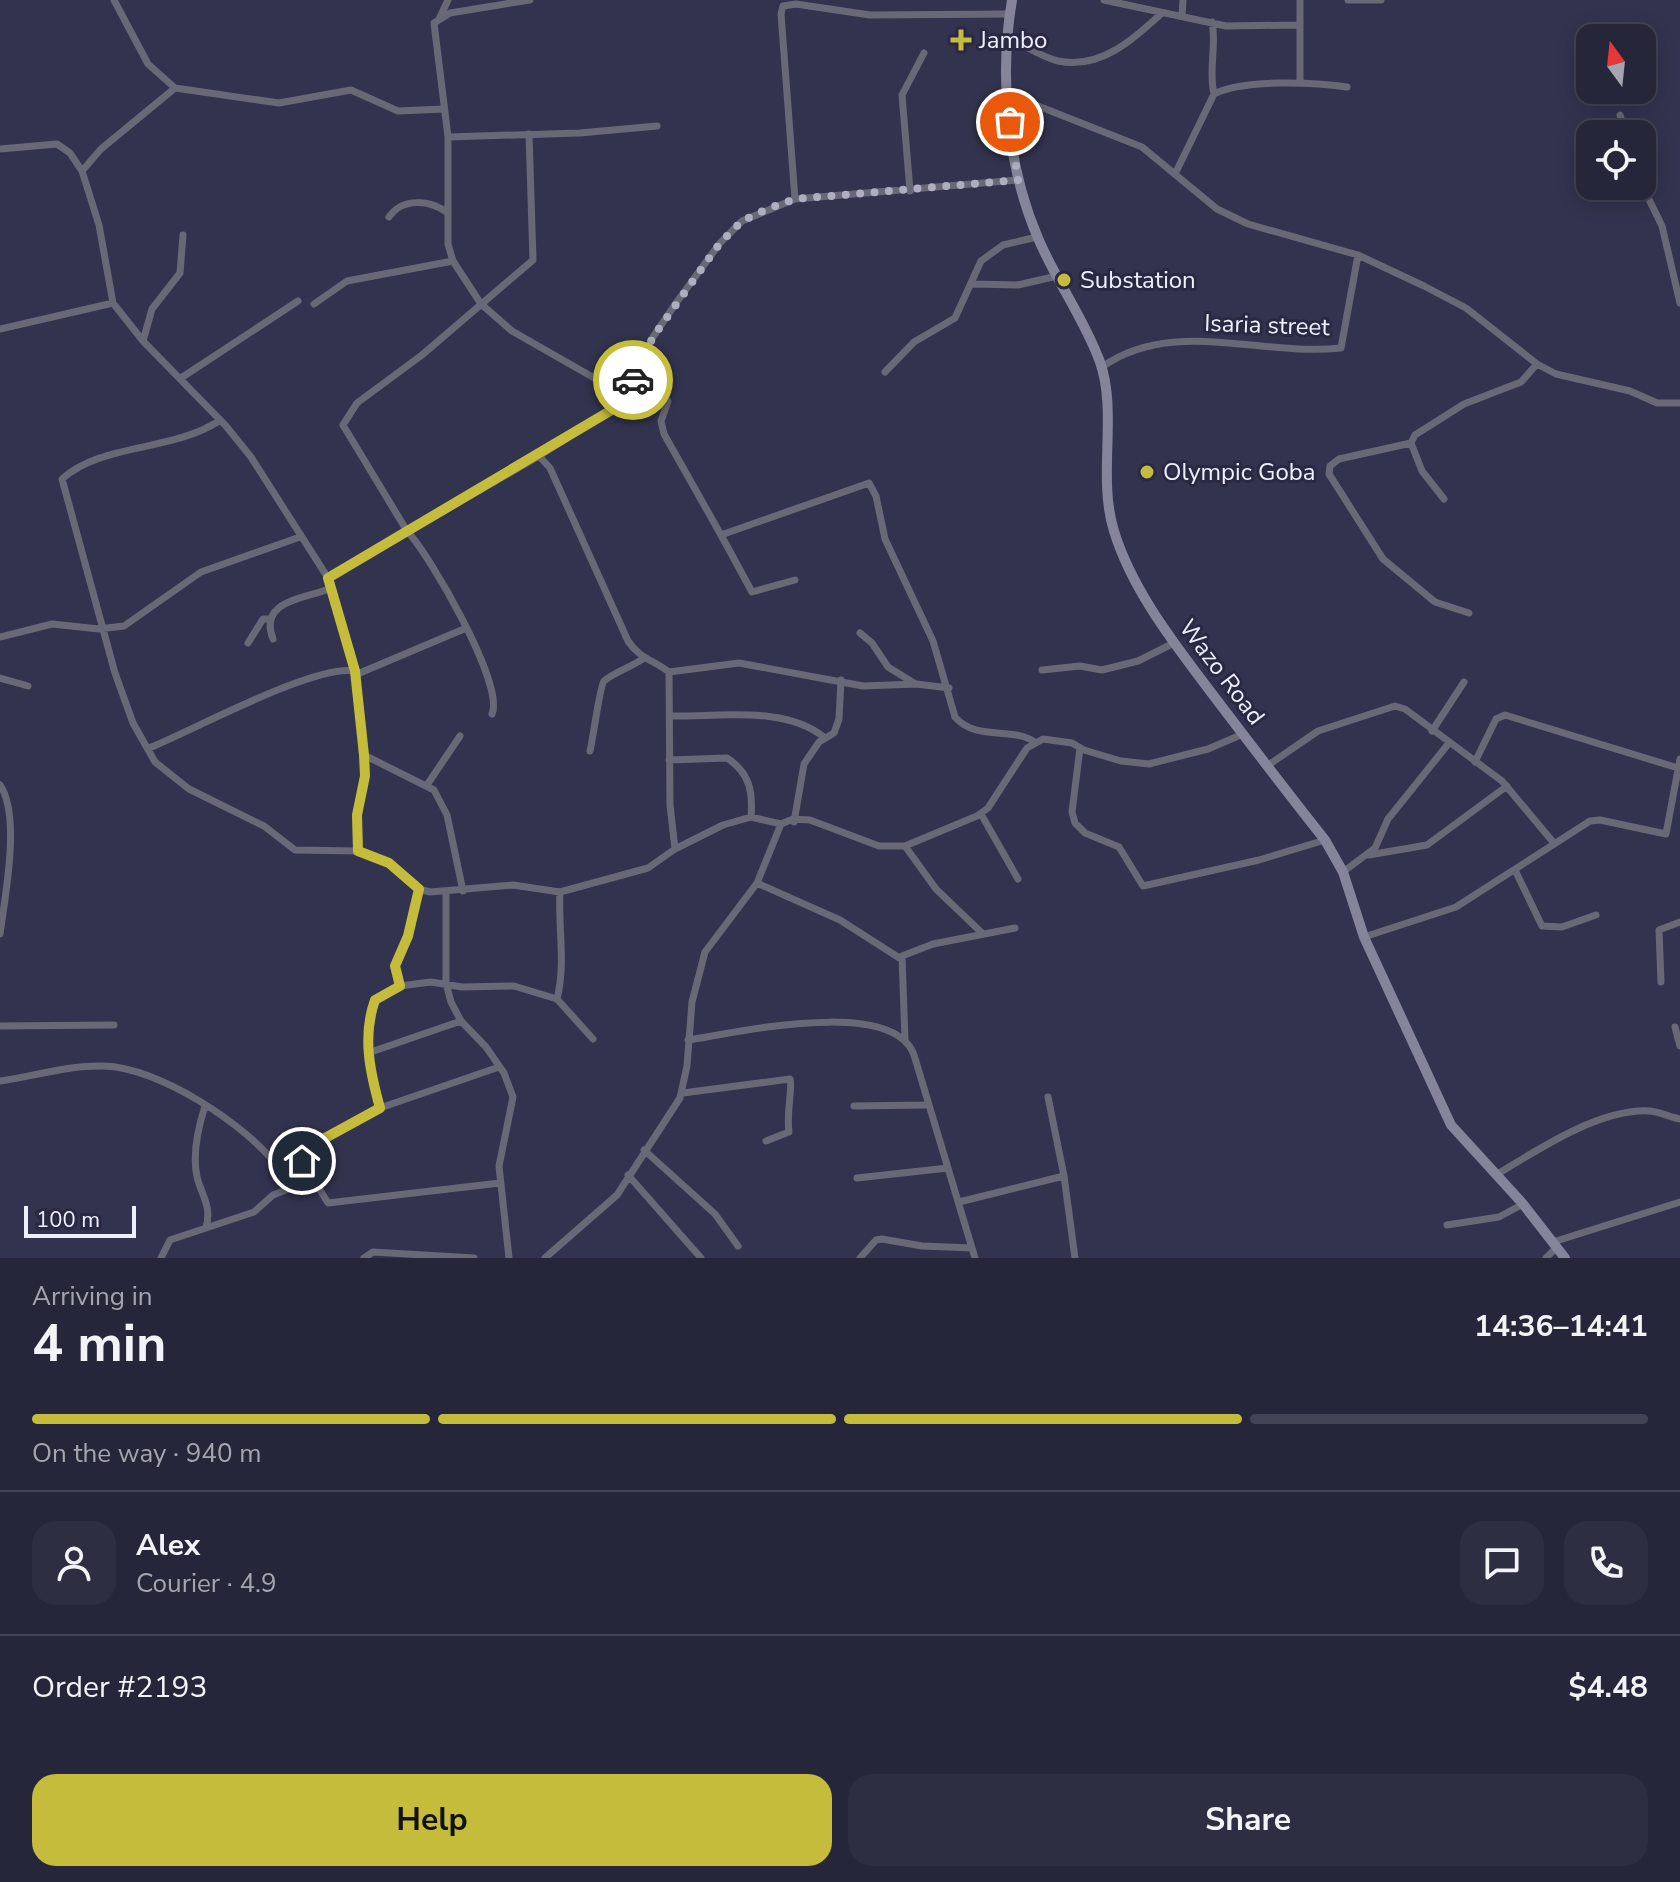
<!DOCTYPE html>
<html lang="en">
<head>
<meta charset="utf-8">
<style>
  body { margin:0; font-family:"Nunito Sans",sans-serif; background:#2e2e42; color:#f1f3f6; height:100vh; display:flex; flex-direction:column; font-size:30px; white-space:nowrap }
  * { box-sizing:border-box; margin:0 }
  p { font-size:26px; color:#a4a5af }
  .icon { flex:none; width:44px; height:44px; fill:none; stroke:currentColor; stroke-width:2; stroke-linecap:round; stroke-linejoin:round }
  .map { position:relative; height:1258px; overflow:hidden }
  .side { display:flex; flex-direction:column; background:#26263a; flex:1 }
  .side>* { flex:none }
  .needle { width:52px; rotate:345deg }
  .controls { position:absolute; left:1576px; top:24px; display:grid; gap:16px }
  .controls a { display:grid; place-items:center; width:80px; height:80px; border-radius:16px; background:#26263a; box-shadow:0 4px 20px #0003,0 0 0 2px #424354; font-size:40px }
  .scale { position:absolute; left:24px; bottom:20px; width:112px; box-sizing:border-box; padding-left:8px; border:4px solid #eff0fe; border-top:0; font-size:22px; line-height:28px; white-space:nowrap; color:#eff0fe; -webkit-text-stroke:6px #292943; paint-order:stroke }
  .pin { position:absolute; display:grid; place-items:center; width:68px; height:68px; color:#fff; margin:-34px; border:4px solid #fff; border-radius:50%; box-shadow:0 2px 8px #0007 }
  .courier { position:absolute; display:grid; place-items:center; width:80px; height:80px; margin:-40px; border:6px solid #c6bc3c; border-radius:50%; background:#fff; color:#222; box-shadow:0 2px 10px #0007 }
  .head em { font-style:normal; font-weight:700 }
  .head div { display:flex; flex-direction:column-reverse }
  .head { display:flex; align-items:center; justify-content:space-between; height:136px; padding:0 32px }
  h1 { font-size:52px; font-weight:700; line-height:60px }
  .bar { display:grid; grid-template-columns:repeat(4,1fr); gap:12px 8px; align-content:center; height:96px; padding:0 32px }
  .bar i { height:10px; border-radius:6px; background:#424354 }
  .bar .selected { background:#c6bc3c }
  .bar p { grid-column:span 4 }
  .line { display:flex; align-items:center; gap:20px; padding:0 32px; border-top:2px solid #424354 }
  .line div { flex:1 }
  .round { display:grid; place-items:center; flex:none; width:84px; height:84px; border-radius:24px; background:#2e2e42 }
  .action { display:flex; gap:16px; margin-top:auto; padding:16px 32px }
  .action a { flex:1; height:92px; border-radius:24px; background:#c6bc3c; color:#111; font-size:32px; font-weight:700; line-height:92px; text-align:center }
  .action a+a { background:#2e2e42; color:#f1f3f6 }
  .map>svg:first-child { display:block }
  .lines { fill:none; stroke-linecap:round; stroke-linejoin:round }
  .minor { stroke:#686977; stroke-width:7 }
  .secondary { stroke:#84859b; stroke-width:10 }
  .done { stroke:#adaec0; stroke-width:8; stroke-dasharray:0 14.4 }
  .route { stroke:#c6bc3c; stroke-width:10 }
  .poi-dot { fill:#c6bc3c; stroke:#292943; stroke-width:3 }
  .labels { text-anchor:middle; stroke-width:6; stroke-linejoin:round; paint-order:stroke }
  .poi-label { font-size:24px; fill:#eff0fe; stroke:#292943; text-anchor:start }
  .street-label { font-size:24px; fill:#eff0fe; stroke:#292943 }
</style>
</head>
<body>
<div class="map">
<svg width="1680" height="1258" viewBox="0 0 1680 1258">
  <rect width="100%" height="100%" fill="#32334e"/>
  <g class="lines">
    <!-- minor -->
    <path class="minor" d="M114,0L148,64L175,88L279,103L351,90L398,111L444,109
      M530,0L450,13L434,23L448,137V244L453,261L481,304L512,331L624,395
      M1104,0L1226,26L1297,25
      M1300,0V81
      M1348,0H1381
      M1182,16L1183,0
      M440,17L448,0
      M1212,22C1217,47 1208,69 1214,94
      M1007,38C1024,44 1040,57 1058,61C1100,70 1134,39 1162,13
      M1006,100L1033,104L1142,147L1217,209L1248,224L1358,255L1424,286L1466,308L1537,364L1556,374L1630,391L1657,403H1680
      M1620,115L1626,134
      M448,137L580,133L657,126
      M0,149L57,144L70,153L82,171L99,225L113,303L143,341L226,426L251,457L328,578L355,671L364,755L365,776L357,815L358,851
      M82,171L101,149L175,88
      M1176,172L1214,94C1244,79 1313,82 1347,87
      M1642,185L1662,226L1680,303
      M910,191L902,95L924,53
      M795,199L781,14L783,6L796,4L870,15L1009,14
      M389,217C403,197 430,200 448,213
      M972,284L1018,285L1057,276
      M314,304L347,281L453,261
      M0,329L113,303
      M143,341L152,309L180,273L183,235
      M1102,367C1173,317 1261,357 1341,348L1358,255
      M638,372L668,401L661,421L664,434L721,535
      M885,372L914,342L955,318L981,261L1003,245L1037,237
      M181,378L298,301
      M219,421C171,452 102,443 62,479L115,673L133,723L155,762L189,789L264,826L295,850L358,851L389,863L419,889L430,892L513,885L560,892L648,868L675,849L723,825L751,817L781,824L793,819L810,820L879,846H905L977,816L988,808L1027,748L1043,739L1072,743L1084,750L1121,761L1149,764L1208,749L1243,734
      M1411,443L1339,459L1330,466L1329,474L1383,559L1435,602L1469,613
      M539,456L550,468L628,641C639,658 653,660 669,672L739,663L863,686L916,684L949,688
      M1444,499L1422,471L1411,443L1415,435L1464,404L1521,382L1537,364
      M328,578L539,456L610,411L624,395L653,337L676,303L720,243L742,221L795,199L1018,180
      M795,580L752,592L721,535L869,483L876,496L885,539L933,641L955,717C977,742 1012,726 1035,742
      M860,633L872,643L888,667L914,683
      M0,637L52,624L99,629L124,626L201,572L300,537
      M273,639C258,601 303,599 329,589
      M248,643L263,619H270
      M1042,670L1080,666L1102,670L1138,661L1172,644
      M669,672L670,805L675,849
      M355,675L464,629
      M0,678L28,686
      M492,714C505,685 430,555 407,531L343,425L357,403L422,355L533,260L529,134
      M671,716C718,717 786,705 825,738
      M1432,731L1464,682
      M149,748C194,730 314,664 355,671
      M1080,748L1072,812L1075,823L1085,833L1119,847L1143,886L1259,860L1325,840
      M590,751C593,739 600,685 604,681C614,672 632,667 644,658
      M364,755L434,790L447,815L463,891
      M669,760L727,758C750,773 753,792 751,817
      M1475,762L1496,719L1505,715L1678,768
      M1267,766L1318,731L1395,706L1405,709L1502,781L1553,842
      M0,785C21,816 5,896 0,934
      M427,785L460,736
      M981,814L1018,879
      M794,822L804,764L819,742L834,733L839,719L841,680
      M905,846L936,889L983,934
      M1369,855L1427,845L1507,786
      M1515,870L1542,926L1562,927L1596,915
      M1343,872L1375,848L1388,819L1449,743
      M757,883L840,920L901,959
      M446,893V983L451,1002L461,1021L486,1047L504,1073L513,1097L499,1166L509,1258
      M1364,937L1456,907L1590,821L1600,820L1666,834L1680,759
      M1661,982L1659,930L1680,922
      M400,986L395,966L408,936L419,889
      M557,999L593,1039
      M0,1026L114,1025
      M1675,1027L1680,1046
      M688,1040C736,1033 892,996 914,1055L975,1258
      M905,1040L902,956L933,944L1015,928
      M368,1053L461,1021
      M499,1067L380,1108L316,1143L301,1159L328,1203L500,1183
      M0,1081C35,1076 69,1065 104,1066C158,1067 247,1125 278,1167
      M683,1093L790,1079C793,1085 786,1115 789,1132L766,1141
      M1048,1097L1064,1176
      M205,1106C198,1128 192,1154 197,1177C202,1196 212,1207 206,1227
      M854,1106L926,1105
      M380,1108L367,1048L375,1000L400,986L431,982L462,987L514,986L557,999C566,964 558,928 560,892
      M644,1150L715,1214L738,1246
      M628,1175L701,1258
      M1496,1175C1537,1150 1600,1108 1650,1111C1660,1112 1670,1117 1680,1119
      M857,1178L948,1168
      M959,1202L1064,1176L1075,1258
      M1447,1225L1499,1217L1523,1204
      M1553,1242L1680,1202
      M161,1258L170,1240L254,1212L273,1195L312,1180
      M364,1258L373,1252L474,1258
      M545,1258L617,1195L680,1098L687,1066L692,1002L705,952L757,883L781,824
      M860,1258L876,1240L882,1239L922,1246L972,1248
      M1546,1258L1557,1247"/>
    <!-- secondary -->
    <path class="secondary" d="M1012,0C999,77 1007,166 1038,238C1056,281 1084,318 1100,362C1118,413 1097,477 1114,531C1132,590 1174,643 1210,691C1248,741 1286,791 1325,840L1343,872L1364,937L1451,1125L1523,1204L1565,1258"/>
  </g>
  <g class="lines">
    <!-- done -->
    <path class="done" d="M633,380L653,337L720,243L742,221L767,209L795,199L1018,180L1010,122"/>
    <!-- route -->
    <path class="route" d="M302,1161L316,1143L380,1108C370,1072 362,1036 375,1000L400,986L395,966L408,936L419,889L389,863L358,851L357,815L365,776L364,755L355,671L328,578L610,411L633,380"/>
  </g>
  <!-- markers -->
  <g class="poi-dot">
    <path d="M957 28h8v8h8v8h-8v8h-8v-8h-8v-8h8z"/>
    <circle cx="1064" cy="280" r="8"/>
    <circle cx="1147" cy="472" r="8"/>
  </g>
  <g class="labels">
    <!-- poi labels -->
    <g class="poi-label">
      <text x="979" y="48">Jambo</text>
      <text x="1080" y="288">Substation</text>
      <text x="1163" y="480">Olympic Goba</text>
    </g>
    <!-- street labels -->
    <g class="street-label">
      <text transform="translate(1267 325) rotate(2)" y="8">Isaria street</text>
      <text transform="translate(1222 672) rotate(53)" y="8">Wazo Road</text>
    </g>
  </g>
</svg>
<div class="controls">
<a><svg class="needle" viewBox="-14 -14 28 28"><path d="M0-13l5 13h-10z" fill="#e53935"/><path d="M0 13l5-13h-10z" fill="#a4a5af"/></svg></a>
<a><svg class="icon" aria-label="locate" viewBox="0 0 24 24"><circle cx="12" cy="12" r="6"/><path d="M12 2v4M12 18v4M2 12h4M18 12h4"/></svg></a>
</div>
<div class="scale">100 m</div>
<div class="pin" style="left:1010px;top:122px;background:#ea580c"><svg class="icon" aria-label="bag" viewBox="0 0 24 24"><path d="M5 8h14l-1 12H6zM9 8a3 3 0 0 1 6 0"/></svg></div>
<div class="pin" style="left:302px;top:1161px;background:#1f2937"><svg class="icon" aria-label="home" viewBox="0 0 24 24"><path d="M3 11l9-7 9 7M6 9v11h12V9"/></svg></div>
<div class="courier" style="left:633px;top:380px"><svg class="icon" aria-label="car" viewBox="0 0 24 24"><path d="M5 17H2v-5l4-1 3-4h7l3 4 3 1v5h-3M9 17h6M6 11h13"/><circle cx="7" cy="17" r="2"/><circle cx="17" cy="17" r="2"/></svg></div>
</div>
<section class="side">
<div class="head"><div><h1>4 min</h1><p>Arriving in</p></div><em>14:36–14:41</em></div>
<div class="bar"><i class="selected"></i><i class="selected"></i><i class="selected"></i><i></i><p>On the way · 940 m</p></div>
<div class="line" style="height:144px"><a class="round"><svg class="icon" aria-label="person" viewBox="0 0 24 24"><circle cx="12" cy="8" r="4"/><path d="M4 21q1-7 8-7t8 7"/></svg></a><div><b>Alex</b><p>Courier · 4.9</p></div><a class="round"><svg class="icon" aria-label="chat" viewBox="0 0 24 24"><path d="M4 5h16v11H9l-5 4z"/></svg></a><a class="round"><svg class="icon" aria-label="phone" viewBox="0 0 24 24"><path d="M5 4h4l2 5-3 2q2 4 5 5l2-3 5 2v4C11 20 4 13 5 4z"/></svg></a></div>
<div class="line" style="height:104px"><div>Order #2193</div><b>$4.48</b></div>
<div class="action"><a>Help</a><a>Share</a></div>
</section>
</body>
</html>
